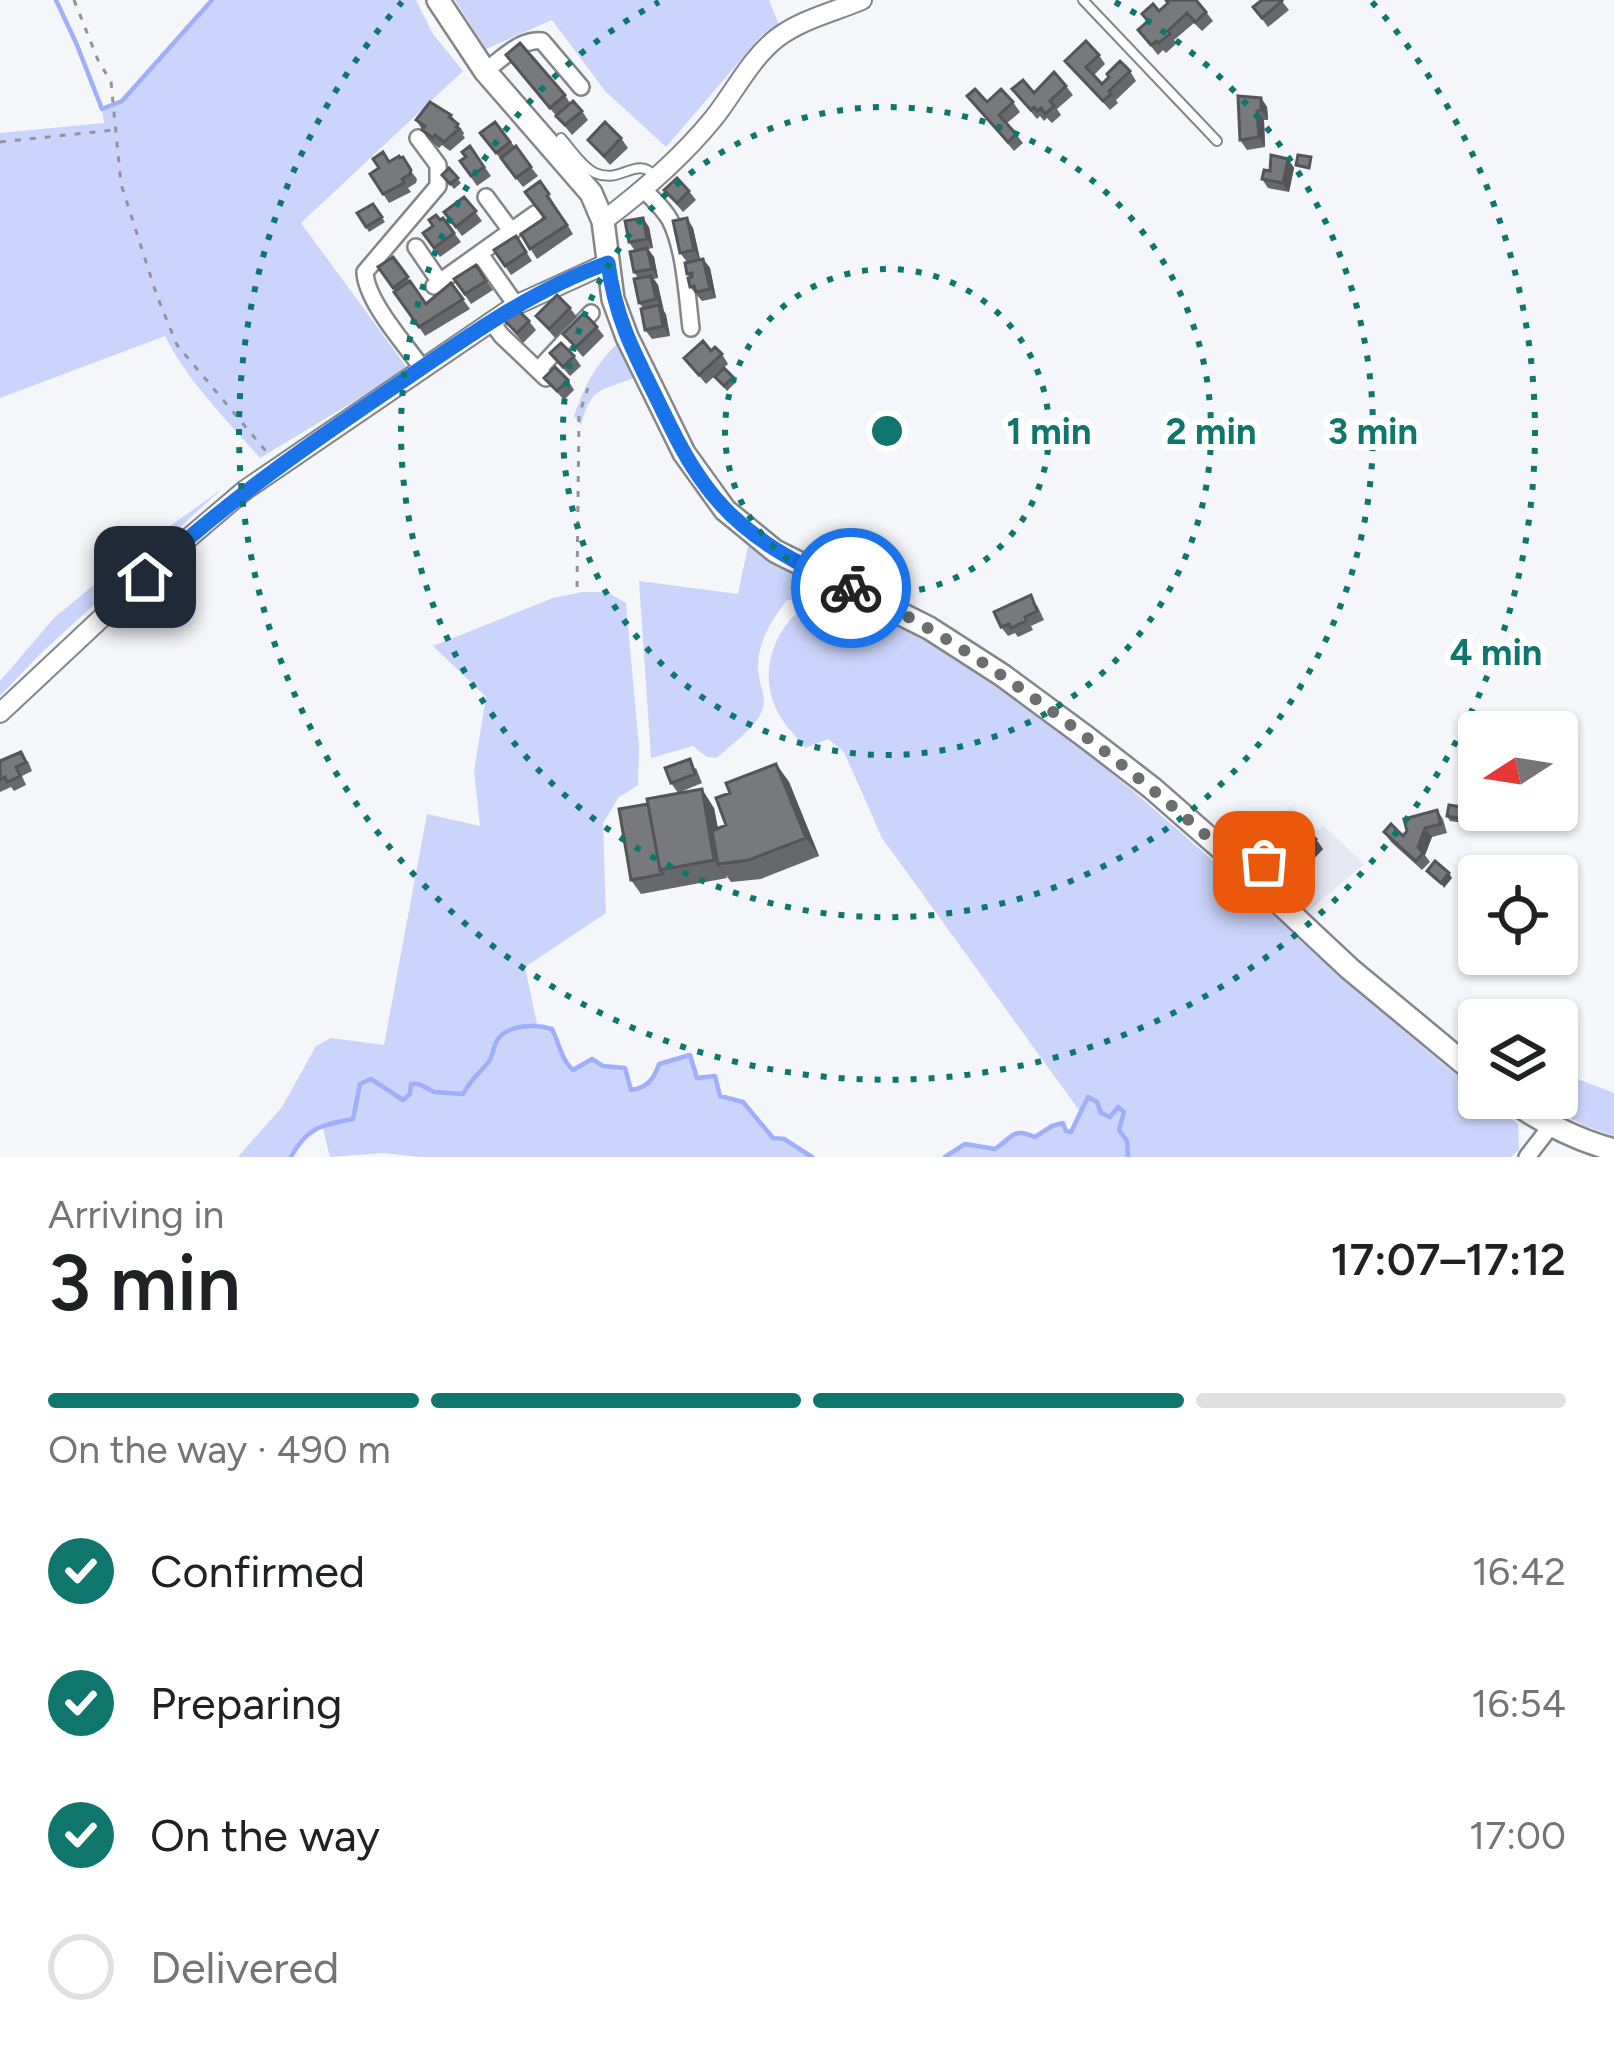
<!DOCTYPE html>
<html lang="en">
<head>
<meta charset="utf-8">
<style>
  body { margin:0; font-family:Figtree,sans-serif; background:#f6f6f6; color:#202124; height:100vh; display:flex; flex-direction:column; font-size:45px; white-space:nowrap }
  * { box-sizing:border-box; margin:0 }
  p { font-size:39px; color:#757577 }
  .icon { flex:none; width:66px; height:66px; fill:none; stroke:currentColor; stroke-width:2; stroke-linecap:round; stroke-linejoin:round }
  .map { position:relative; height:1157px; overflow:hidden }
  .details { display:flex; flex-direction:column; background:#fff; flex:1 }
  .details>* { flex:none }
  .needle { width:78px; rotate:258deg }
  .controls { position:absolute; left:1458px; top:711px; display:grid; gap:24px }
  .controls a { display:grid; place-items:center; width:120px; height:120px; border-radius:12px; background:#fff; box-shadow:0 3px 9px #0004; font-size:60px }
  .pin { position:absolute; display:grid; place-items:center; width:102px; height:102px; color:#fff; margin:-51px; border-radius:24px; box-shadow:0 6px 18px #0006 }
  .courier { position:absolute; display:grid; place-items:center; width:120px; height:120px; margin:-60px; border:9px solid #1a73e8; border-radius:50%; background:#fff; color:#222; box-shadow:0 3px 15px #0007 }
  .summary em { font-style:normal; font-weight:600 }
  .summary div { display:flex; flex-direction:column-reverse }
  .summary { display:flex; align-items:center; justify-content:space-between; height:204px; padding:0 48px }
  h1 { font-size:78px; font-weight:600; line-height:90px }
  .bar { display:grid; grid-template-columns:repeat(4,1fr); gap:18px 12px; align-content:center; height:144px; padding:0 48px }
  .bar i { height:15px; border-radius:9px; background:#e0e0e0 }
  .bar .selected { background:#0f766e }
  .bar p { grid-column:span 4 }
  ol { padding:0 48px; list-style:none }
  li { display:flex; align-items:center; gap:36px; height:132px }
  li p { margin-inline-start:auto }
  li .icon { padding:12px; border-radius:50%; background:#0f766e; color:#fff; stroke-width:4 }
  li:last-child { color:#757577 }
  li i { width:66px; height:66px; border:6px solid #e0e0e0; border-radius:50% }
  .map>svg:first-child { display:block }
  .built { fill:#e6e9f4 }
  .green { fill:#cbd4fa }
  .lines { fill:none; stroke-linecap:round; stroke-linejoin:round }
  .stream { stroke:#9faffc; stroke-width:4.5 }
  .service-casing { stroke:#85868a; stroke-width:12 }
  .minor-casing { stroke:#85868a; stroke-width:20 }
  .tertiary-casing { stroke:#85868a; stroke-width:22 }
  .secondary-casing { stroke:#85868a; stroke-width:26 }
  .path { stroke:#949497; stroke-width:3; stroke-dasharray:6 9; stroke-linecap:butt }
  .service { stroke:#fff; stroke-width:8 }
  .minor { stroke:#fff; stroke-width:15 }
  .tertiary { stroke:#fff; stroke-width:18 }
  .secondary { stroke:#fff; stroke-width:21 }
  .wall { fill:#67686c }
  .shaded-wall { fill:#545558 }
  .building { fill:#78797d; stroke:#545558; stroke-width:3 }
  .done { stroke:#6d6e70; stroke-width:12; stroke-dasharray:0 21.6 }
  .route { stroke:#1a73e8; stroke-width:15 }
  .ring { fill:none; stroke:#0f766e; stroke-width:6; stroke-dasharray:6 12 }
  .centre { fill:#0f766e; stroke:#fff; stroke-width:6 }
  .ring-label { font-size:36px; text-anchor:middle; font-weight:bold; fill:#0f766e; stroke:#fff; stroke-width:12; stroke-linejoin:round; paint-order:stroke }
</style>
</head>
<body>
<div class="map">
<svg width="1614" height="1157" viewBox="0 0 1614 1157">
  <rect width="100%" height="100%" fill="#f5f6fa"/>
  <!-- built -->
  <path class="built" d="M1291,806L1318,831L1323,825L1364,864L1302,916L1238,853Z"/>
  <!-- green -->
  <path class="green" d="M212,0H416L433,34L463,71L301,223L408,369L260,458C227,420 188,382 165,336L0,398V133L104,123L102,109L122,101Z
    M455,0H769L779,25L763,34L666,147L605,91L552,20L486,49Z
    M617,344L634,378C599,391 591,388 581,425L574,416C584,387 595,365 617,344Z
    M222,489L42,652L0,696V681L54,618L131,554Z
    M748,546L800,576L846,593L843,604L816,599L787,600C772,619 756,645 758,670C759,683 766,696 763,708C757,728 731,744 717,758L707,757L693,746L651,758L639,581L738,594Z
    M582,592H607L626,603L639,747L638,785L619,797L603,823L606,913L525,967L537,1024L552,1029L565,1064L573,1070L592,1059L603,1066L625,1068L631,1090C647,1088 654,1079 659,1064L690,1055L697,1078L715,1076L720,1096L743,1102L773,1138L784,1139L812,1157H419L384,1153L330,1157L322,1125L301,1139L291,1157H238L282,1107L316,1046L331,1038L384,1045L427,814L480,826L474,771L486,697L433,646L553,598Z
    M872,607C915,634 963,659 1004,689C1173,812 1316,963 1479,1093V1098H1485L1518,1124L1519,1150L1511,1157H945L965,1144L995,1149C1013,1136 1012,1128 1036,1137L1052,1126L1063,1123L1066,1131H1071L1081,1113L882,838L844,752L828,739L805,748C797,738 788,728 781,718C759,683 768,639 798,612L861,615Z
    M1557,1071L1614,1093V1136L1585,1126L1532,1098H1557Z"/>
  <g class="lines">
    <!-- stream -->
    <path class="stream" d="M56,0L77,45L102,109L122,101L212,0
      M291,1157C307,1127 322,1125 353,1119L360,1084L371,1079L403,1100L410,1094L411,1084H419L434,1092L463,1094C470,1081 478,1074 487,1064C494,1057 492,1047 498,1039C509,1024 537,1024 552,1029C559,1043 562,1061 573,1070L592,1059L603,1066L625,1068L631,1090C647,1088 654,1079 659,1064L690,1055L697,1078L715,1076L720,1096L743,1102L773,1138L784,1139L812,1157
      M945,1157L965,1144L995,1149C1013,1137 1012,1127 1035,1137L1052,1126L1063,1123L1066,1131L1071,1132L1088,1097L1097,1102L1101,1113L1110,1117L1118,1107L1124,1112L1119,1130L1127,1141L1128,1157"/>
    <!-- service casing -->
    <g class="service-casing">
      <path id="service" d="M1083,0L1217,141
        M561,138C570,148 582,167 595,173C622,185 636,154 656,177
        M1250,874L1264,861L1305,900L1292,914"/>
    </g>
    <!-- minor casing -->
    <g class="minor-casing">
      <path id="minor" d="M485,71C502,59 521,38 542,41L581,87
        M418,138L438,165V186L365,272C366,301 405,344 422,368
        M644,190C653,199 664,209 670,220C685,249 687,296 691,328
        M486,197L512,232
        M416,247L440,282
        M480,254L516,305
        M434,286L535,214
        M491,321L501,335L546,378
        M538,370L591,313
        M1527,1157L1551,1126"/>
    </g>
    <!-- tertiary casing -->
    <g class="tertiary-casing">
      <path id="tertiary" d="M603,221C643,191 681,158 713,119C734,93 750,59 777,38C802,19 834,12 862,0
        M0,713L171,553L245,490L516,305L608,263"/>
    </g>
    <!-- secondary casing -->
    <g class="secondary-casing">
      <path id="secondary" d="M438,0L485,71L591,193L603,221L613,299L627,337L684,453L725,510L775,551L929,628L1002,675L1086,737L1152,788L1223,850L1350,969L1479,1076
        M1508,1098C1541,1122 1574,1139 1614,1150"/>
    </g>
    <!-- path -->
    <path class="path" d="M74,0L98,60L111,82L121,184L157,296L177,345L270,456
      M0,142L114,130
      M577,587L579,415L588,388"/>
    <!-- service -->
    <use href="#service" class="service"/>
    <!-- minor -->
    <use href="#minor" class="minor"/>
    <!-- tertiary -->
    <use href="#tertiary" class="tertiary"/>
    <!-- secondary -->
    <use href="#secondary" class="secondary"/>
  </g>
  <!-- wall -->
  <path class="wall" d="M1165,0H1197L1213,21L1202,31L1194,23L1174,40L1177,43L1166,53L1163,50L1158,55L1138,30L1147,22L1142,14L1159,11L1167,4Z
    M1281,0L1289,10L1268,27L1253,7Z
    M506,55L565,95L570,103L582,111L588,120L572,135Z
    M1099,55L1105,64L1094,75L1102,84L1130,71L1136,81L1116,100L1118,103L1110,110L1065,61Z
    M1066,86L1073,95L1057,109L1061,115L1052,123L1047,118L1044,121L1040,116L1037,119L1012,89L1034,93Z
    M967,96L987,102H1013L1020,112L1007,123L1023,143L1014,151Z
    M1261,98L1267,107L1268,120H1264L1265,147L1247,150L1240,140Z
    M451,115L464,133L463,135L465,138L450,151L442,145L439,148L428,139L416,120Z
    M495,122L538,176L523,187L480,133Z
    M621,138L628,148L610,165L588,140Z
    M470,146L491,176L477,186L460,161L466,157Z
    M399,156L417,179L416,183L408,188L411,192L389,203L370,174Z
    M1288,159L1294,168L1289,192L1268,188L1262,179Z
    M449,168L461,183L454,189L442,175Z
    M540,181L573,234L537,259L521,234L544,218Z
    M664,190L689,191L696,200L683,212Z
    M464,197L482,221L462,236L444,212Z
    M373,204L385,222L369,232L357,213Z
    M443,218L461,242L440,257L423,233Z
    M649,227L653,248L648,249L654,257L658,278L654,279L658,285L670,336L652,339L645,330L643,308L639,303L638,278L634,272L635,251L629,242Z
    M693,228L700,259L687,262L680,253Z
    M516,236L532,261L511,275L494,250Z
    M393,257L426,304L451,283L470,309L425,336L378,267Z
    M703,259L710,268L716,298L702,301L690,287V278L687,274Z
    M476,265L493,290L471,304L454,279Z
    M570,308L577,317L555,338L536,316Z
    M504,320L529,321L536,330L523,343Z
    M597,327L604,336L583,357L563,334Z
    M711,351L722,354L728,364L706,384L684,358Z
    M550,353L574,356L581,366L570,376Z
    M715,377H733L737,381L727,391Z
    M544,378L568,380L574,390L564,400Z
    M1037,605L1044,620L1031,626L1033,630L1018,637L1015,633L1008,636L1001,627Z
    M0,761H28L32,771L22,776L26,785L14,791L11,787L0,792Z
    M776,764L789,782L819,856L761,879L731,882L726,875L727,878L641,894L631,880L714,808L718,828L726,825L730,793Z
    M696,768L702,783L678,793L671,783Z
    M1437,810L1443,819L1447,833L1432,837L1425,855L1430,862L1422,870L1391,842L1384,832L1403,836Z
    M1472,813L1470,824L1450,821L1447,816Z
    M1278,814L1298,835L1323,849L1302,871L1264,828Z"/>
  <!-- shaded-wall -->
  <path class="shaded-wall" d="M1261,98L1267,107L1268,120L1261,110Z
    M1257,111L1264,120L1265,147L1259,137Z
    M1288,159L1294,168L1289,192L1283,183Z
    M643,218L649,227L653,248L647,239Z
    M687,218L693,228L700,259L694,250Z
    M647,248L654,257L658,278L652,269Z
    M703,259L710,268L716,298L710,289Z
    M651,276L658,285L663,309L656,299Z
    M659,305L666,314L670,336L663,326Z
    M776,764L789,782L819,856L806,838Z
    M702,789L714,808L724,863L718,864L727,878L714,860Z
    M1425,828L1432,837L1425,855L1418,847Z
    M1316,839L1323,849L1302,871L1295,862Z
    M1449,873L1452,878L1444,888L1441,883Z"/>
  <!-- building -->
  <path class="building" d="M1166,0H1196L1206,12L1195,22L1187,13L1168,31L1170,34L1159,43L1157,41L1151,45L1138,30L1148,21L1142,14L1153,4L1159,11L1168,3Z
    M1262,0H1281L1282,1L1262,18L1253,7Z
    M1086,41L1099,55L1086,67L1102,84L1109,77L1107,74L1120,61L1130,71L1109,91L1111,94L1103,101L1065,61Z
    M520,43L565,95L550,108L506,55Z
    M1054,72L1066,86L1050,101L1054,106L1045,114L1041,108L1037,111L1034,107L1031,110L1012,89L1023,80L1034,93Z
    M975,89L987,102L1001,89L1013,102L999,115L1016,134L1008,142L967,96Z
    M1238,96L1261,98V110L1257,111L1259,137L1240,140Z
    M573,101L582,111L565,125L556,116Z
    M430,102L451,115L449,117L458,124L456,127L459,129L444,142L435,135L433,138L422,130L425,126L416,120Z
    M495,122L510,142L496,153L480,133Z
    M605,122L621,138L604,156L588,140Z
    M470,146L484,167L471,176L460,161L466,157L462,152Z
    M516,146L531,167L516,178L501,158Z
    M383,152L389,162L399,156L400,158L403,157L411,170L410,174L402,179L404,183L383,194L370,174L379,168L373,159Z
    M1271,155L1288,159L1283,183L1262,179L1264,170L1270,171Z
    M1298,155L1311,157L1309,168L1296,165Z
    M449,168L458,178L450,184L442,175Z
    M677,178L689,191L677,203L664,190Z
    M540,181L549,194L547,196L567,225L530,249L521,234L545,218L525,192Z
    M464,197L476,211L456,227L444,212Z
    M373,204L382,217L366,227L357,213Z
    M436,215L440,220L443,218L454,233L434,248L423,233L433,226L429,220Z
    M643,218L647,239L629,242L625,221Z
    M687,218L694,250L680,253L673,221Z
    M516,236L526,252L505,266L494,250Z
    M647,248L652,269L634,272L630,252Z
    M393,257L408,277L393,288L378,267Z
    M703,259L710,289L696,292L694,286L690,287L688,278L692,277V273L687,274L685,263Z
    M476,265L486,281L465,294L454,279Z
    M651,276L656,299L639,303L634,279Z
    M410,281L426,304L451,283L463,299L419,327L394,292Z
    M557,295L570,308L549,329L536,316Z
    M659,305L663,326L645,330L641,309Z
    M516,308L529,321L517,333L504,320Z
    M584,313L597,327L576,347L563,334Z
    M703,341L711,351L715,347L722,354L699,375L684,358Z
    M561,343L574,356L563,367L550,353Z
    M555,367L568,380L557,391L544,378Z
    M724,368L733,377L724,386L715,377Z
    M1031,595L1037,611L1025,617L1026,621L1011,628L1009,624L1001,627L994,612Z
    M21,752L26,762L16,767L20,776L7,782L5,777L0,780V761Z
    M690,759L695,774L671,783L665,768Z
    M776,764L806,838L749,860L718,864L712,831L726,825L716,798L730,793L726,783Z
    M702,789L714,860L660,870L647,799Z
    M648,804L660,870L663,874L631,880L619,809Z
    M1449,805L1469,808L1467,820L1447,816Z
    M1437,810L1441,824L1425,828L1418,847L1423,853L1416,861L1384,832L1391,824L1403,836L1407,831L1404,819Z
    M1278,814L1296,832L1281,846L1264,828Z
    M1304,828L1316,839L1295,862L1283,850Z
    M1435,861L1449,873L1441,883L1427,871Z"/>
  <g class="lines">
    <!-- done -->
    <path class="done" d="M851,588C923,621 986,663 1049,709C1119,761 1186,815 1249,875L1264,862"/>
    <!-- route -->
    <path class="route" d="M145,577C224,503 312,442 401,382C467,337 532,290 608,263C615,315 631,347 654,393C669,423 683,455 703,482C740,535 794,563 851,588"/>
  </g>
  <!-- distance rings -->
  <g class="ring">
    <circle cx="887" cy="431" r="162"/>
    <circle cx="887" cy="431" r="324"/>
    <path d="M1115 2A486 486 0 1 1 659 2"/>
    <path d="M1372 2A648 648 0 1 1 402 2"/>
  </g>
  <circle cx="887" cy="431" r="18" class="centre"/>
  <g class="ring-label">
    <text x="1049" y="444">1 min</text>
    <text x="1211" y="444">2 min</text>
    <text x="1373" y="444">3 min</text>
    <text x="1496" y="665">4 min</text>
  </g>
</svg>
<div class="controls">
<a><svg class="needle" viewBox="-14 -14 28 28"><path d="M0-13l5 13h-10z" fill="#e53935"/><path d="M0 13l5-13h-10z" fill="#757577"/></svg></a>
<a><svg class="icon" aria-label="locate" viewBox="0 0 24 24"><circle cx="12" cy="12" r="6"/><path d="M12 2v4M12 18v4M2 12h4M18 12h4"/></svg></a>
<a><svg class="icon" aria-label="layers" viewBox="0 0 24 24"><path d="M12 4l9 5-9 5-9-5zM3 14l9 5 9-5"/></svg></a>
</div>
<div class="pin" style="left:1264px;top:862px;background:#ea580c"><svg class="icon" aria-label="bag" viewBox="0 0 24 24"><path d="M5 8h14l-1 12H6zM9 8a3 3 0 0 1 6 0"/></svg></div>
<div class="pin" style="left:145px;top:577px;background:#1f2937"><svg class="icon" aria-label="home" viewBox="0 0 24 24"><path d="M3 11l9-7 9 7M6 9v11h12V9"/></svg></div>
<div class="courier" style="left:851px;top:588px"><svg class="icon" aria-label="bike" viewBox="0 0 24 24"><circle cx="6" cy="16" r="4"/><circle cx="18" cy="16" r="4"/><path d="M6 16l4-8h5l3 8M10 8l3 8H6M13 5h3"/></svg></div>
</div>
<section class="details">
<div class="summary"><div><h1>3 min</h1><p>Arriving in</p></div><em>17:07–17:12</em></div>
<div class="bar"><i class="selected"></i><i class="selected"></i><i class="selected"></i><i></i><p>On the way · 490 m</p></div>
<ol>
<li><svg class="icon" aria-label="check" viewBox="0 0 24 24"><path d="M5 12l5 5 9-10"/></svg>Confirmed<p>16:42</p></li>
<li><svg class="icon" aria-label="check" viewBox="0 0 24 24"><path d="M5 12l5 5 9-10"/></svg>Preparing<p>16:54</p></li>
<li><svg class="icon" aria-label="check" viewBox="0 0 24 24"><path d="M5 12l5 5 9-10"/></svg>On the way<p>17:00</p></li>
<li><i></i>Delivered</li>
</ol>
</section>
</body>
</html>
